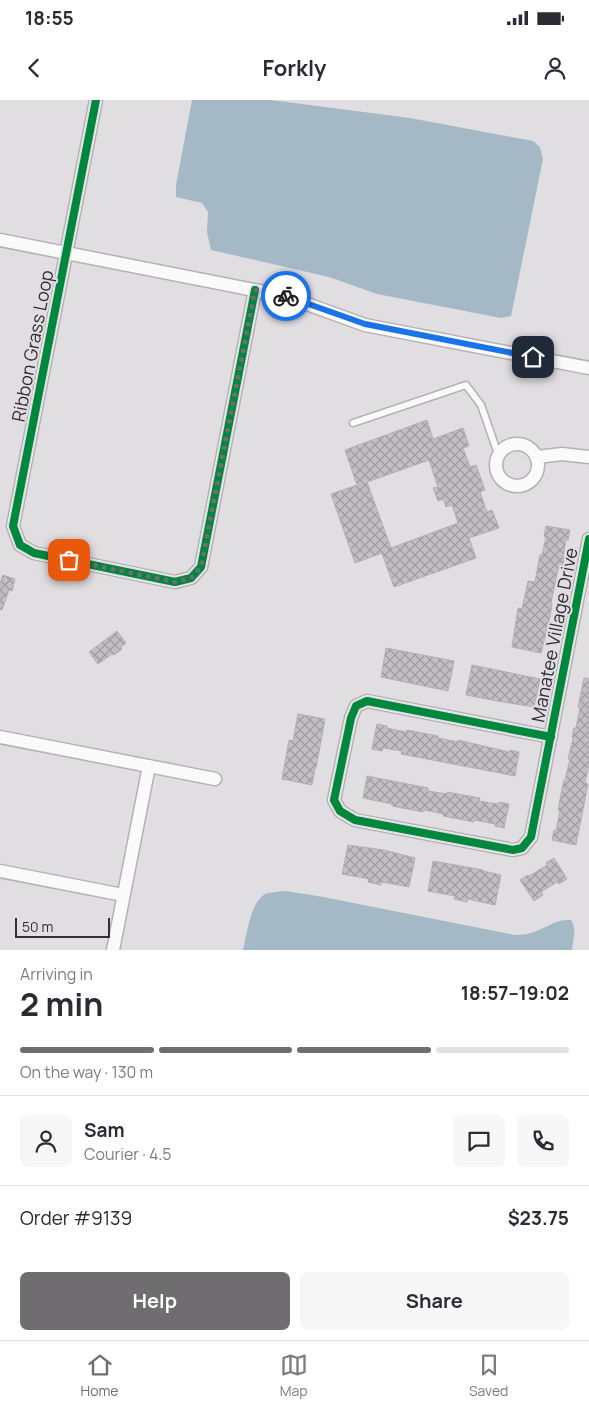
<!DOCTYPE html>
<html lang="en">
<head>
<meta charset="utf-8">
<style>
  body { margin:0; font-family:Manrope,sans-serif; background:#f7f7f7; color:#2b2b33; height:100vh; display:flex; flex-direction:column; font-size:19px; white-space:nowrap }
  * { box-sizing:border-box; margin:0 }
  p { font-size:16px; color:#7c7c81 }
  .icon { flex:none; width:28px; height:28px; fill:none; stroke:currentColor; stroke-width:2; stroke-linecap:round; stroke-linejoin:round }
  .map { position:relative; height:850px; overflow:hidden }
  .details { display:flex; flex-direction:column; background:#fff; flex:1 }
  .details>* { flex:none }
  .scale { position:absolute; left:15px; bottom:12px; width:95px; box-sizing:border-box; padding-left:5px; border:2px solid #323032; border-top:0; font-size:14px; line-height:18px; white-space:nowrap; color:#323032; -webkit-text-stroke:4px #e1dde2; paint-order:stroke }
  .pin { position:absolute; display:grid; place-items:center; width:42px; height:42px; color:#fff; margin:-21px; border-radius:10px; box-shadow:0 2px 8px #0006 }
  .courier { position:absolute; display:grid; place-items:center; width:50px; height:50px; margin:-25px; border:4px solid #1a73e8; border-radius:50%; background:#fff; color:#222; box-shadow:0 1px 6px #0007 }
  .head em { font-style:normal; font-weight:700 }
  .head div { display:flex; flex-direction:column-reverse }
  .head { display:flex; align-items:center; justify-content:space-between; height:85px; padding:0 20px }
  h1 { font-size:32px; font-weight:700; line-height:38px }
  .bar { display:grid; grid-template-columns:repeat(4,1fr); gap:8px 5px; align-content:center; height:60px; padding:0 20px }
  .bar i { height:6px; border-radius:4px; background:#e1e1e2 }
  .bar .on { background:#6f6d6f }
  .bar p { grid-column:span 4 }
  .line { display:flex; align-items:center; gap:12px; padding:0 20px; border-top:1px solid #e1e1e2 }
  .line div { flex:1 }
  .round { display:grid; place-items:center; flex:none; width:52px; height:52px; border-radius:8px; background:#f7f7f7 }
  .button { display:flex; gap:10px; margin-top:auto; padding:10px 20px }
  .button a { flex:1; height:58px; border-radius:8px; background:#6f6d6f; color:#fff; font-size:20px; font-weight:700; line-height:58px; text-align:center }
  .button a+a { background:#f7f7f7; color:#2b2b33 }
  .status { display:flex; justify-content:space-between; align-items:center; height:35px; padding:0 25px; background:#fff; direction:ltr }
  .status svg { height:14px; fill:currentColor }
  header { display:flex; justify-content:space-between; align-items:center; height:65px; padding:0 20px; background:#fff; font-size:22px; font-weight:700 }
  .tab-bar { display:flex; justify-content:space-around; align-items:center; height:70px; border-top:1px solid #e1e1e2; background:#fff; font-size:14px; color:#7c7c81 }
  .tab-bar a { display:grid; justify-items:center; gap:2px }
  .tab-bar .on { color:#6f6d6f }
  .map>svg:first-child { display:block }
  .water { fill:#a4b9c5 }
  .building { fill:url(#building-cross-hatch); stroke:#b2b0b3; fill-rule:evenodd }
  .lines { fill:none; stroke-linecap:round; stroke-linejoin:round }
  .service-casing { stroke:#b3b1b3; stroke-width:9 }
  .minor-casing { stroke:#b3b1b3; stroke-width:15 }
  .service { stroke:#fafafa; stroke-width:6 }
  .minor { stroke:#fafafa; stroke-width:12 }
  .cycleway-casing { stroke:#e1dde2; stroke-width:11 }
  .cycleway { stroke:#00873e; stroke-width:8 }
  .done { stroke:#6f6d6f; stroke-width:5; stroke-dasharray:0 9 }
  .route { stroke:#1a73e8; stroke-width:6 }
  .labels { text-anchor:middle; stroke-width:4; stroke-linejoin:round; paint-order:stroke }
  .street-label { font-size:18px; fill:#323032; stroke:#e1dde2 }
</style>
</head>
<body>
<div class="status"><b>18:55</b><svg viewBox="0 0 49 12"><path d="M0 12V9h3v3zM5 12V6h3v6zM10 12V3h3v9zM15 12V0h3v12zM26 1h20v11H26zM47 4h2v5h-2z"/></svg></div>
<header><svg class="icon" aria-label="back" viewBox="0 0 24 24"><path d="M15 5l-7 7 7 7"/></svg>Forkly<svg class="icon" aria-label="person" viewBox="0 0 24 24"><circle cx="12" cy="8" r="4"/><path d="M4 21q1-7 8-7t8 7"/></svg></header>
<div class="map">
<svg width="589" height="850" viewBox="0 0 589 850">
  <defs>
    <pattern id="building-cross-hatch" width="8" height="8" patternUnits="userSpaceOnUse" patternTransform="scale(1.25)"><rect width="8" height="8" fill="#c3bec4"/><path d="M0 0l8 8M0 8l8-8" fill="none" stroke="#9f9ba0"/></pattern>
  </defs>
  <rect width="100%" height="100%" fill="#e0dee1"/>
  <!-- water -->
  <path class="water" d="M192,0H271L410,18L533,41L540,47L543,59L511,216L501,218L377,194L329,177L211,150L207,132L208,112L202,103L176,97V85Z
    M285,791L318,796L515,835C523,835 531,834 539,830C551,825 557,819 571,820C577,829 573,839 572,850H243C247,834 250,803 265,794C270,792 279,792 285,791Z"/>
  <!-- building -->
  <path class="building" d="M427,320L433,339L463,328L469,346L463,348L470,367L476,365L485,390L480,392L487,412L492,410L499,428L469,438L476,458L394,487L382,453L355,463L331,394L357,385L345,350ZM429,360L438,387L433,388L438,401L443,399L446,407L452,405L458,423L391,448L367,382Z
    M546,426L570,430L568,440L566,439L563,459H564L562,470L558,469L551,503H552L550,517L541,553L512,547L518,508L522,509L528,481L535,482L540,455H542L546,437L544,436Z
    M3,475L15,479L12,491L9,490L2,510L0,509V483Z
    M117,531L126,543L121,547L122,549L114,555L112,554L98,564L89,552Z
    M386,548L454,561L448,591L381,577Z
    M472,565L540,579L534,607L497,601L466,595Z
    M584,578L589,579V664L585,683L588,684L576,745L552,740L554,730L556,731L560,711L558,710L562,689L564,680H565L570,659H568L573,638L572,637L574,628H576L580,608L578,607Z
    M298,614L325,619L316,668H315L312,685L282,679L289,640L293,641Z
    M377,624L387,626V628L406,632L407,630L438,636V638L458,642V640L509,652L510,650L519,652L515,676L401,654L402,651L383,648L382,651L372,649Z
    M367,676L428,688V691L447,694V692L480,698L479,701L498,704L499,702L509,704L504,728L495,726V724L475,720L474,722L443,716L444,714L424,710L423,712L392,706V704L363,698Z
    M348,745L384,750L415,758L409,787L382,782L381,785L368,782L369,779L342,774Z
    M554,758L567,779L559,784L557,782L541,792L543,795L534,801L520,780L528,775L529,776L547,765L546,763Z
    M433,761L483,770V771L501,775L495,805L468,799L467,802L454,799L455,796L428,791Z"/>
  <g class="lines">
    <!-- service casing -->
    <g class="service-casing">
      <path id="service" d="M353,323L466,285L481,305L498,354"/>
    </g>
    <!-- minor casing -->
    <g class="minor-casing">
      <path id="minor" d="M96,0L13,426L20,445L34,453L175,482L191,478L201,467L255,190
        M0,140L285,196L365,225L589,268
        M496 365a21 21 0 1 1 42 0a21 21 0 1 1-42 0Z
        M537,357L562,354L589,357
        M0,637L215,679
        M551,637L367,601L356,606L351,618L334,700L340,711L355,720L513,750L522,748L531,737L589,439
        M0,771L123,795
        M113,850L149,666"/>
    </g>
    <!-- service -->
    <use href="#service" class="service"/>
    <!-- minor -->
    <use href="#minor" class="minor"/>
    <!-- cycleway casing -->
    <g class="cycleway-casing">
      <path id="cycleway" d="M96,0L13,426L20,445L34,453L175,482L191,478L201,467L255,190
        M551,637L367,601L356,606L351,618L334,700L340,711L355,720L513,750L522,748L531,737L589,439"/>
    </g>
    <!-- cycleway -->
    <use href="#cycleway" class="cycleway"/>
  </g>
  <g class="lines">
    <!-- done -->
    <path class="done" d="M69,460L175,482L191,478L201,467L255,190L286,196"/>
    <!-- route -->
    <path class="route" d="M286,196L365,224L533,257"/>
  </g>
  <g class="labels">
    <!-- street labels -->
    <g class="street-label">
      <text transform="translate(33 246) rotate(-79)" y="6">Ribbon Grass Loop</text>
      <text transform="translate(555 535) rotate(-79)" y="6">Manatee Village Drive</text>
    </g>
  </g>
</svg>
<div class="scale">50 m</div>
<div class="pin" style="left:69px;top:460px;background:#ea580c"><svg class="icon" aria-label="bag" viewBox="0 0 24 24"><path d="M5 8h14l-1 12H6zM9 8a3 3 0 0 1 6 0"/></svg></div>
<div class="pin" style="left:533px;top:257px;background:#1f2937"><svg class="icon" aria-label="home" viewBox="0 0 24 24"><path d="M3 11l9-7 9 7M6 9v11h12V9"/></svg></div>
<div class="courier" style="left:286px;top:196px"><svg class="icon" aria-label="bike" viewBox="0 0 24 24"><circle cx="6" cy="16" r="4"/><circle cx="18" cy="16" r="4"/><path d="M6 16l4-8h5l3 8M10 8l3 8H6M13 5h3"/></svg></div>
</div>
<section class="details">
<div class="head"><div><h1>2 min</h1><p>Arriving in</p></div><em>18:57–19:02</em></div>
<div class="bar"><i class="on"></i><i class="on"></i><i class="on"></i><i></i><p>On the way · 130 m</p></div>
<div class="line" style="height:90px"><a class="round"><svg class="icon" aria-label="person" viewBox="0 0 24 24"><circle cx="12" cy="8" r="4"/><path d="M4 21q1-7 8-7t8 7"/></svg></a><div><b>Sam</b><p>Courier · 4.5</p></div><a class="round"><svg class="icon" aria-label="chat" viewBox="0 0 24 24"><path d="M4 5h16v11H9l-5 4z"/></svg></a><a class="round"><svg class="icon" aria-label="phone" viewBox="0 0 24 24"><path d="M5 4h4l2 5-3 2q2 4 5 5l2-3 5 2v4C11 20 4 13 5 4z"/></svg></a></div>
<div class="line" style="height:65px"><div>Order #9139</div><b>$23.75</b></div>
<div class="button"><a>Help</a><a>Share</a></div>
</section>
<nav class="tab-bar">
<a class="on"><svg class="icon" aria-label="home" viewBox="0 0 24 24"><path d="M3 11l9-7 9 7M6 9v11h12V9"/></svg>Home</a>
<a><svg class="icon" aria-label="map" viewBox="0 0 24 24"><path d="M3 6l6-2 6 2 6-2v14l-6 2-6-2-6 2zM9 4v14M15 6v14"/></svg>Map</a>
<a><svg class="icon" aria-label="saved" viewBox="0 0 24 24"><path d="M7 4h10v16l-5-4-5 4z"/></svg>Saved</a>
</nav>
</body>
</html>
